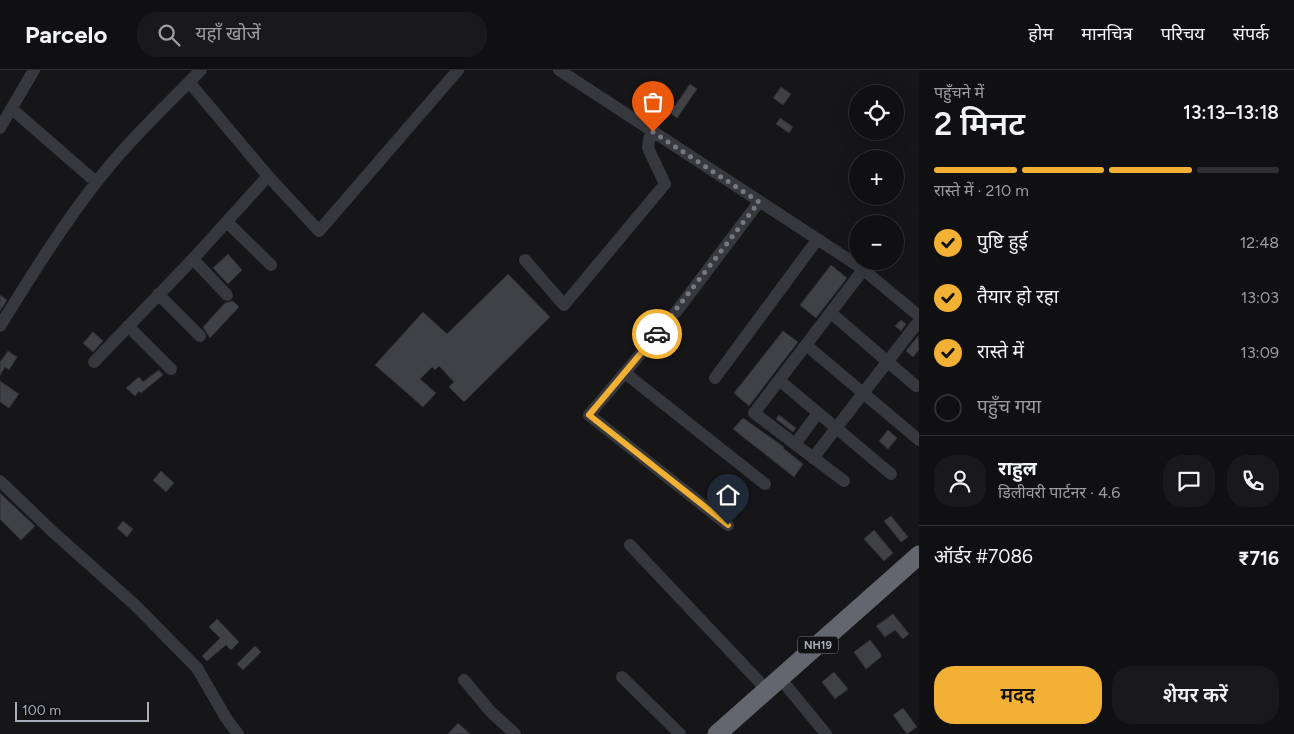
<!DOCTYPE html>
<html lang="hi">
<head>
<meta charset="utf-8">
<style>
  body { margin:0; font-family:Figtree,"Noto Sans Devanagari",sans-serif; background:#19191b; color:#f1f3f6; height:100vh; display:flex; flex-direction:column; font-size:19px; white-space:nowrap }
  * { box-sizing:border-box; margin:0 }
  p { font-size:16px; color:#9c9d9f }
  .icon { flex:none; width:28px; height:28px; fill:none; stroke:currentColor; stroke-width:2; stroke-linecap:round; stroke-linejoin:round }
  .map { position:relative; flex:1; overflow:hidden }
  .side { display:flex; flex-direction:column; background:#101012; width:375px }
  .side>* { flex:none }
  .controls { position:absolute; left:849px; top:15px; display:grid; gap:10px }
  .controls a { display:grid; place-items:center; width:55px; height:55px; border-radius:50%; background:#101012; box-shadow:0 5px 20px #0002,0 0 0 1px #303032; font-size:25px }
  .scale { position:absolute; left:15px; bottom:12px; width:134px; box-sizing:border-box; padding-left:5px; border:2px solid #a8adb8; border-top:0; font-size:14px; line-height:18px; white-space:nowrap; color:#a8adb8; -webkit-text-stroke:4px #111113; paint-order:stroke }
  .pin { position:absolute; display:grid; place-items:center; width:42px; height:42px; color:#fff; margin:-51px -21px; border-radius:50% 50% 50% 0; rotate:-45deg; box-shadow:0 0 5px #0007 }
  .pin .icon { rotate:45deg }
  .courier { position:absolute; display:grid; place-items:center; width:50px; height:50px; margin:-25px; border:4px solid #f2b134; border-radius:50%; background:#fff; color:#222; box-shadow:0 1px 6px #0007 }
  .headline em { font-style:normal; font-weight:600 }
  .headline div { display:flex; flex-direction:column-reverse }
  .headline { display:flex; align-items:center; justify-content:space-between; height:85px; padding:0 15px }
  h1 { font-size:32px; font-weight:600; line-height:38px }
  .bar { display:grid; grid-template-columns:repeat(4,1fr); gap:8px 5px; align-content:center; height:60px; padding:0 15px }
  .bar i { height:6px; border-radius:4px; background:#303032 }
  .bar .active { background:#f2b134 }
  .bar p { grid-column:span 4 }
  .line { display:flex; align-items:center; gap:12px; padding:0 15px; border-top:1px solid #303032 }
  .line div { flex:1 }
  .round { display:grid; place-items:center; flex:none; width:52px; height:52px; border-radius:20px; background:#19191b }
  ol { padding:0 15px; list-style:none }
  li { display:flex; align-items:center; gap:15px; height:55px }
  li p { margin-inline-start:auto }
  li .icon { padding:5px; border-radius:50%; background:#f2b134; color:#111; stroke-width:4 }
  li:last-child { color:#9c9d9f }
  li i { width:28px; height:28px; border:2px solid #303032; border-radius:50% }
  .primary-button { display:flex; gap:10px; margin-top:auto; padding:10px 15px }
  .primary-button a { flex:1; height:58px; border-radius:20px; background:#f2b134; color:#111; font-size:20px; font-weight:600; line-height:58px; text-align:center }
  .primary-button a+a { background:#19191b; color:#f1f3f6 }
  header { display:flex; align-items:center; gap:30px; box-sizing:border-box; height:70px; padding:0 25px; background:#101012; border-bottom:1px solid #303032 }
  header strong { font-size:24px }
  nav { display:flex; gap:28px; margin-inline-start:auto; font-size:18px }
  .search { width:350px; height:45px; background:#19191b; display:flex; align-items:center; gap:12px; box-sizing:border-box; padding:0 18px; border-radius:20px; color:#9c9d9f; font-size:19px }
  main { display:flex; flex:1; min-height:0 }
  .map>svg:first-child { display:block }
  .building { fill:#404145; stroke:#303034 }
  .lines { fill:none; stroke-linecap:round; stroke-linejoin:round }
  .minor { stroke:#37383d; stroke-width:12 }
  .highway { stroke:#63666e; stroke-width:19 }
  .done { stroke:#757880; stroke-width:5; stroke-dasharray:0 9 }
  .route { stroke:#f2b134; stroke-width:6 }
  .labels { text-anchor:middle; stroke-width:5; stroke-linejoin:round; paint-order:stroke }
  .shield { fill:#111113; stroke:#7b7e86; stroke-width:1 }
  .shield-label { font-size:11px; font-weight:bold; fill:#a8adb8 }
</style>
</head>
<body>
<header>
<strong>Parcelo</strong>
<div class="search"><svg class="icon" aria-label="search" viewBox="0 0 24 24"><circle cx="10" cy="10" r="6"/><path d="M15 15l6 6"/></svg>यहाँ खोजें</div>
<nav><a>होम</a><a>मानचित्र</a><a>परिचय</a><a>संपर्क</a></nav>
</header>
<main>
<div class="map">
<svg width="919" height="664" viewBox="0 0 919 664">
  <rect width="100%" height="100%" fill="#161618"/>
  <!-- building -->
  <path class="building" d="M690,14L697,19L677,48L668,41L673,34L675,36Z
    M781,17L791,24L783,35L773,28Z
    M780,48L793,57L789,63L776,54Z
    M228,184L242,200L228,214L213,198Z
    M831,195L847,208L816,248L800,235Z
    M508,204L550,247L464,332L449,317L454,312L439,296L435,300L432,297L420,309L436,323L423,337L375,295L423,242L447,264Z
    M0,225L7,230L0,241Z
    M233,231L239,237L210,268L203,257L225,233Z
    M901,250L906,254L901,261L895,256Z
    M783,261L798,272L749,336L734,323Z
    M93,262L103,271L93,282L83,273Z
    M918,266L919,280L913,287L906,281Z
    M8,281L17,287L9,300L5,297L0,305V292Z
    M159,300L163,305L141,323L139,321L135,326L126,318L139,307L143,312Z
    M0,311L19,324L9,338L0,332Z
    M779,345L796,358L793,362L776,349Z
    M743,348L784,377L783,378L803,394L794,407L733,359Z
    M888,360L897,368L888,379L879,371Z
    M161,401L174,413L166,422L153,410Z
    M0,423L35,456L21,470L0,449Z
    M891,446L908,467L901,472L884,451Z
    M123,451L133,459L127,467L117,458Z
    M874,460L893,483L884,491L864,469Z
    M893,544L909,564L903,569L895,560L885,567L876,556Z
    M217,549L239,572L231,580L226,575L207,591L202,586L220,568L209,557Z
    M870,570L881,584V587L866,599L854,582Z
    M255,576L261,582L243,600L237,594Z
    M834,602L848,619L835,629L822,612Z
    M903,638L917,657L907,664L893,645Z
    M458,653L470,664H448Z"/>
  <g class="lines">
    <!-- minor -->
    <path class="minor" d="M559,0L860,197L919,246
      M189,12L268,106L319,161L458,0
      M12,39L96,112
      M0,58L34,0
      M227,152L271,195
      M193,189L227,225
      M525,190L564,235L665,114L648,78L649,69L653,62
      M158,224L200,266
      M831,243L916,316
      M0,256C30,208 60,159 95,114C126,73 165,37 201,0
      M128,256L171,299
      M806,275L919,370
      M94,292L193,189L268,106
      M625,303L765,414
      M715,308L817,170
      M779,310L891,404
      M795,374L818,343
      M813,388L919,251
      M0,411L53,462L135,535L197,598L226,648L238,664
      M844,411L754,343L863,200
      M728,455L589,345L676,242L759,132
      M630,475L767,620
      M622,607L680,664
      M780,608L826,664
      M464,610L491,642L515,664"/>
    <!-- highway -->
    <path class="highway" d="M717,664L919,485"/>
  </g>
  <g class="lines">
    <!-- done -->
    <path class="done" d="M653,62L759,132L657,264"/>
    <!-- route -->
    <path class="route" d="M657,264L589,345L728,455"/>
  </g>
  <g class="labels">
    <!-- shield labels -->
    <rect class="shield" x="798" y="566.5" width="40" height="17" rx="4"/>
    <g class="shield-label">
      <text x="818" y="579">NH19</text>
    </g>
  </g>
</svg>
<div class="controls">
<a><svg class="icon" aria-label="locate" viewBox="0 0 24 24"><circle cx="12" cy="12" r="6"/><path d="M12 2v4M12 18v4M2 12h4M18 12h4"/></svg></a>
<a>+</a>
<a>−</a>
</div>
<div class="scale">100 m</div>
<div class="pin" style="left:653px;top:62px;background:#ea580c"><svg class="icon" aria-label="bag" viewBox="0 0 24 24"><path d="M5 8h14l-1 12H6zM9 8a3 3 0 0 1 6 0"/></svg></div>
<div class="pin" style="left:728px;top:455px;background:#1f2937"><svg class="icon" aria-label="home" viewBox="0 0 24 24"><path d="M3 11l9-7 9 7M6 9v11h12V9"/></svg></div>
<div class="courier" style="left:657px;top:264px"><svg class="icon" aria-label="car" viewBox="0 0 24 24"><path d="M5 17H2v-5l4-1 3-4h7l3 4 3 1v5h-3M9 17h6M6 11h13"/><circle cx="7" cy="17" r="2"/><circle cx="17" cy="17" r="2"/></svg></div>
</div>
<section class="side">
<div class="headline"><div><h1>2 मिनट</h1><p>पहुँचने में</p></div><em>13:13–13:18</em></div>
<div class="bar"><i class="active"></i><i class="active"></i><i class="active"></i><i></i><p>रास्ते में · 210 m</p></div>
<ol>
<li><svg class="icon" aria-label="check" viewBox="0 0 24 24"><path d="M5 12l5 5 9-10"/></svg>पुष्टि हुई<p>12:48</p></li>
<li><svg class="icon" aria-label="check" viewBox="0 0 24 24"><path d="M5 12l5 5 9-10"/></svg>तैयार हो रहा<p>13:03</p></li>
<li><svg class="icon" aria-label="check" viewBox="0 0 24 24"><path d="M5 12l5 5 9-10"/></svg>रास्ते में<p>13:09</p></li>
<li><i></i>पहुँच गया</li>
</ol>
<div class="line" style="height:90px"><a class="round"><svg class="icon" aria-label="person" viewBox="0 0 24 24"><circle cx="12" cy="8" r="4"/><path d="M4 21q1-7 8-7t8 7"/></svg></a><div><b>राहुल</b><p>डिलीवरी पार्टनर · 4.6</p></div><a class="round"><svg class="icon" aria-label="chat" viewBox="0 0 24 24"><path d="M4 5h16v11H9l-5 4z"/></svg></a><a class="round"><svg class="icon" aria-label="phone" viewBox="0 0 24 24"><path d="M5 4h4l2 5-3 2q2 4 5 5l2-3 5 2v4C11 20 4 13 5 4z"/></svg></a></div>
<div class="line" style="height:65px"><div>ऑर्डर #7086</div><b>₹716</b></div>
<div class="primary-button"><a>मदद</a><a>शेयर करें</a></div>
</section>
</main>
</body>
</html>
